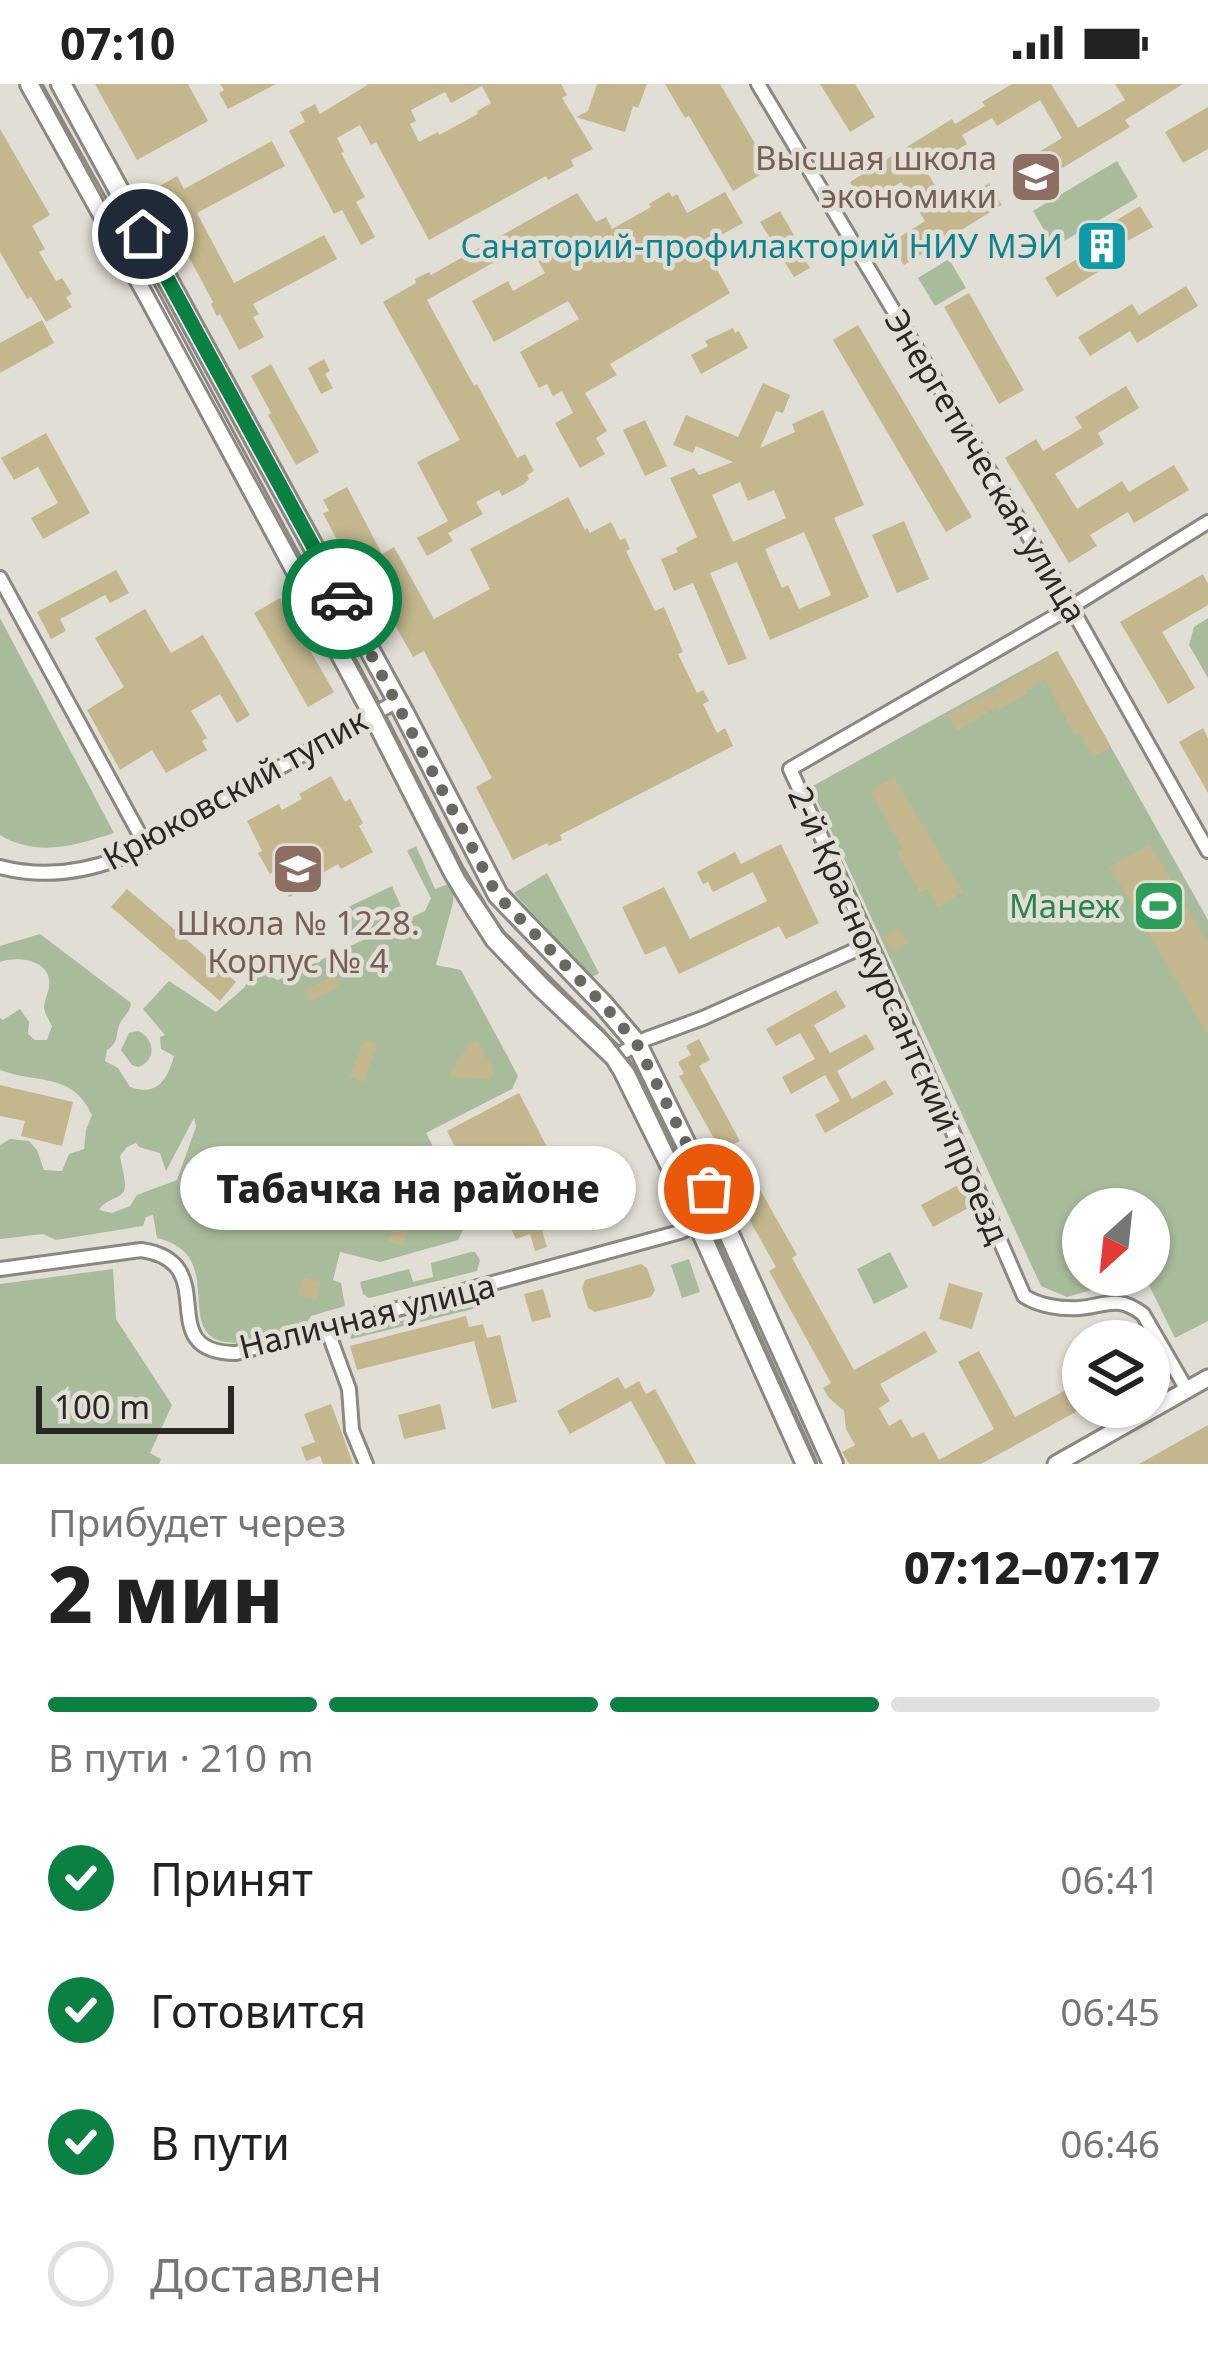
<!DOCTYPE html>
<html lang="ru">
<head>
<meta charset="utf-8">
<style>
  body { margin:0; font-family:"Noto Sans",sans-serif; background:#f6f6f6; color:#222; height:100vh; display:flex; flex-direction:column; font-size:45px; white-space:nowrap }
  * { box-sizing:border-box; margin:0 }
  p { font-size:39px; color:#767676 }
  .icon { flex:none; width:66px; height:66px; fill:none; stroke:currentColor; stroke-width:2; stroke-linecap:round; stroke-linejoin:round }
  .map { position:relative; height:1380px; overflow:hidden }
  .sheet { display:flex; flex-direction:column; background:#fff; flex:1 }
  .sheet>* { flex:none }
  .needle { width:78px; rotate:207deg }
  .tools { position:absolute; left:1062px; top:1104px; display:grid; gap:24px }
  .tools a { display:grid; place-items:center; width:108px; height:108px; border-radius:50%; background:#fff; box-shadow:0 3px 9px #0004; font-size:60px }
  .scale { position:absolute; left:36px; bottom:30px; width:198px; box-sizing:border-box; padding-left:12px; border:6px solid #292824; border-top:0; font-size:33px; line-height:42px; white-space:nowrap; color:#292824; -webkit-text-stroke:9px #e1ded5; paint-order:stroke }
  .pin { position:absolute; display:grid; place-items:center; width:102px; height:102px; color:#fff; margin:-51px; border:6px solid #fff; border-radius:50%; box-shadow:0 3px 12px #0007 }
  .courier { position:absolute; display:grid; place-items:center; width:120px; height:120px; margin:-60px; border:9px solid #0b8043; border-radius:50%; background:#fff; color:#222; box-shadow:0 3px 15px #0007 }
  .bubble { position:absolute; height:84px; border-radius:42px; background:#fff; box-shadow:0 3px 9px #0004; font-size:39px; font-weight:800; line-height:84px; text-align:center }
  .headline em { font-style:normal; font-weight:800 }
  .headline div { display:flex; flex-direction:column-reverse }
  .headline { display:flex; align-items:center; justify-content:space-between; height:204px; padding:0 48px }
  h1 { font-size:78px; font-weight:800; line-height:90px }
  .bar { display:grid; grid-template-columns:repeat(4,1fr); gap:18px 12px; align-content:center; height:144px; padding:0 48px }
  .bar i { height:15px; border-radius:9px; background:#e0e0e0 }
  .bar .selected { background:#0b8043 }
  .bar p { grid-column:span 4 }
  ol { padding:0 48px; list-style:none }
  li { display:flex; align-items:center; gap:36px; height:132px }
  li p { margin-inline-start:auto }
  li .icon { padding:12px; border-radius:50%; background:#0b8043; color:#fff; stroke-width:4 }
  li:last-child { color:#767676 }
  li i { width:66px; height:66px; border:6px solid #e0e0e0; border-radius:50% }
  .status { display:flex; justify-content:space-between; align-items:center; height:84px; padding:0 60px; background:#fff; direction:ltr }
  .status svg { height:33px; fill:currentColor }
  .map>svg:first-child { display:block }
  .green { fill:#a8bb9b; fill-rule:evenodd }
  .building { fill:#c4b78e; fill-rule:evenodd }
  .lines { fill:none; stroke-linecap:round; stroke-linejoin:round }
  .minor-casing { stroke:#8a8880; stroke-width:18 }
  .tertiary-casing { stroke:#8a8880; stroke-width:21 }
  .secondary-casing { stroke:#8a8880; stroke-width:24 }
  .minor { stroke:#fff; stroke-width:12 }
  .tertiary { stroke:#fff; stroke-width:15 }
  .secondary { stroke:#fff; stroke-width:18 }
  .tram { stroke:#8b8982; stroke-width:3 }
  .done { stroke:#696862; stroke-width:12; stroke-dasharray:0 21.6 }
  .route { stroke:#0b8043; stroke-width:15 }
  .labels { text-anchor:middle; stroke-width:9; stroke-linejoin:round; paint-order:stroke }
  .education-label { font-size:33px; fill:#785e54; stroke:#e1ded5; text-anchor:end }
  .culture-label { font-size:33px; fill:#0d838f; stroke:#e1ded5; text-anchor:end }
  .street-label { font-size:33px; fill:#292824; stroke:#e1ded5 }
  .leisure-label { font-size:33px; fill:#27864d; stroke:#e1ded5; text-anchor:end }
</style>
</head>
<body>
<div class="status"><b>07:10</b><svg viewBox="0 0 49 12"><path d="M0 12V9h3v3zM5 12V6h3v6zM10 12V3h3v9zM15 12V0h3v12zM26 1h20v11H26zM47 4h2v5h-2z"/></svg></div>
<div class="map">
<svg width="1208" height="1380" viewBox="0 0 1208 1380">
  <rect width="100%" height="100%" fill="#e1ded5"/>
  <!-- green -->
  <path class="green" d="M1117,77L1138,113L1054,163L1033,127Z
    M949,175L966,204L935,222L918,194Z
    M0,534L114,749C76,761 38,774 0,751Z
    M1208,534V594L1189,561L1194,543Z
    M1057,567L1208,836V1237L1175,1254L1144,1191L1067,1213L1041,1202L811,703ZM1083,1125H1149V1191H1083Z
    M416,762L435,805L454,798L453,819L436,881L461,886L518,992L512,1005L426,1049L464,1125L466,1140L458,1156L380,1178L340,1168L333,1196L341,1199L345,1222L311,1232L304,1243C286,1248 267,1256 249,1258C182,1266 207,1215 193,1181C186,1164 172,1158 157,1154L153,1131L146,1133L143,1142L56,1156L43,1150L0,1155V1061L10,1055L29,1057L37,1066L44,1086L62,1087L69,1070L84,1065L86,1046L92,1031C72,988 38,1000 0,986V934L3,936L20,925L29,938L28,950L35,956H47L52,942C49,936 45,930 44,924C44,915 51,905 49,895C46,875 15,872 0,878V862L40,850L131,919C130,929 125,930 120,939C115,950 120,958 107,966L105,977L118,984L130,1003C157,1012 167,997 174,972L161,965L160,953L165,951L143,925L169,897L216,928L245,903L251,884L278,896L425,827L431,814L407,767ZM194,1034L196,1043L177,1096L137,1111L130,1122L112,1129L99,1126C108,1112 125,1116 125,1101C125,1093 121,1080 120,1072L127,1063L136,1059L139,1063L160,1069L166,1087Z
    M547,789L599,889L592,893L514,809Z
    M392,802L404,829L352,854L340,827Z
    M138,947C155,954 157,977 138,983L132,981L121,966L129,949Z
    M471,1168H475L480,1176L477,1187L369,1214L363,1210L360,1198L409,1185L413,1198L433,1193L431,1179Z
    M890,1168L908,1203L874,1220L857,1185Z
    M689,1175L700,1208L682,1214L671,1181Z
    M113,1185L116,1235L172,1321L150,1369L161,1375L159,1380H0V1200Z
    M477,1218L481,1223L351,1255L349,1250Z"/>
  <!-- building -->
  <path class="building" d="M95,0H188L208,37L137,76Z
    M220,0H276L228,25L219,9L224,6Z
    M369,0H561L567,11L562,14L593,65L571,76L574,82L548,96L546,92L429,156L376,58L371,61L360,41L337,54L344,68L341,69L365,113L356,118L375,153L361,161L342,126L334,130L289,47L305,38L300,28L315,20L320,30ZM482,2L491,19L477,27L478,30L439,51L438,48L419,58L410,40L416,37L411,26L445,8L451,19Z
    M597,0H647L638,24L633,22L625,48L576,33L588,27Z
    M665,0H720L770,85L733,107L689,32L685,34Z
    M820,0H855L875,33L850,48Z
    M1012,0H1051L1078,44L1125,16L1115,0H1183L1125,36L1130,43L1031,103L1017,81L1062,54L1040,16L997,42L992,34L962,51L967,60L925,85L949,124L989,99L1002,121L904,181L890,159L925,137L901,98L864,121L850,98L952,35L955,40L985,22L982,18Z
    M1208,23V65L1183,79L1165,48Z
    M0,45L50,131L32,142L45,165L39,168L56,197L62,194L72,210L66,213L72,223L46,238L31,213L27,215L0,168Z
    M272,57L285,82L197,129L234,199L324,151L337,175L253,220L259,230L253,233L264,253L239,266L220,230L217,232L211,220L213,218L153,106L177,92L184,105Z
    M669,108L672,113L677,110L687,129L725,108L743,139L703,161L730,209L610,280L617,291L585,309L607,347L596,354L605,370L580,384L555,339L573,329L562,307L553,312L547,300L539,304L520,268L579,235L568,217L494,258L472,217L508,197L513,207L545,189L528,159L427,216L474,302L477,300L517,374L525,370L534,387L527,391L529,395L524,400L502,412L499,406L476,418L483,430L448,449L453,457L427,472L417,454L448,437L417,378L460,356L383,218L416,199L415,195L429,188L431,191L577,109L596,138L606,133L612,145L651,123L649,120Z
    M1140,122L1153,143L1105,169L1111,180L1057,213L1045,194L1089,168L1082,157Z
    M780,127L809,177L806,178L810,184L794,193L760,138Z
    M1186,202L1198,222L1137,259L1130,247L1090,272L1078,253L1132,220L1139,231Z
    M969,209L1024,306L999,320L944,223Z
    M42,236L54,259L0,289V259Z
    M858,241L972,433L946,448L833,256Z
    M733,244L735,249L739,247L748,264L701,290L691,271L708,262L705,257Z
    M324,275L330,287L325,290L333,304L321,310L308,284Z
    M271,280L319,368L296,381L268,331L271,329L251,292Z
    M763,299L790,311L783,329L776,327L760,364L795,348L792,340L823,326L864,421L834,434L869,513L770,556L737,478L710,489L747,575L728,581L693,499L674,507L661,475L678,468L676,464L697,453L670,394L694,384L699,391L733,378L696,362L693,369L673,361L686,331L738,353ZM740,398L748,417L774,406L786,434L733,458L712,411ZM804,448L831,511L799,525L788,501L782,504L765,465Z
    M1126,302L1139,324L1098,349L1104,360L1055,390L1064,404L1077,425L1122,397L1129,408L1174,381L1189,406L1134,439L1128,428L1090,451L1097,462L1069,479L1005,374L1036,355L1043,367L1082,344L1075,333Z
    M645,336L667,382L645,392L623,346Z
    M46,349L90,429L43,455L31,434L58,419L38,383L14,396L1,374Z
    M347,403L382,470L394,463L434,535L490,505L470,465L568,413L585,446L587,444L590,449L611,438L620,456L625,454L630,465L626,467L655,527L664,523L683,568L678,570L697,609L703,606L709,617L703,620L717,649L725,644L733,662L560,751L562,756L549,762L547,759L513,776L476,703L492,694L424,567L413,573L353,466L350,467L345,456L339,460L323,429L329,427L323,416Z
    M904,437L929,495L897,509L872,451Z
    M116,486L129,509L110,519L105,511L60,535L66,547L51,555L37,528Z
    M1203,490L1208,500V521L1162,548L1195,604L1168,620L1120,538Z
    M280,514L334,608L308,623L254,529Z
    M145,525L171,569L203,551L250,631L237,639L220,610L191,627L207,654L202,657L207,666L166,689L152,666L120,686L87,626L124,603L95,554Z
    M1057,567L1111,663L1093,673L1079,648L1074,650L1045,595L1026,606L1028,609L999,626L997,623L957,647L948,631L976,614L977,617Z
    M1203,644L1208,654V709L1179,658Z
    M331,692L345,718L350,715L363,739L359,742L373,768L341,785L338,780L319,791L322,796L289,813L275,787L270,790L258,769L262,767L247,737L279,720L282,726L302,715L299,710Z
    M894,693L963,808L938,823L927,805L920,809L897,768L903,764L870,708Z
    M781,760L819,839L786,855L779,842L679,890L665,862L645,871L622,823L664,803L690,855L767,817L753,788L713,808L708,798L703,800L697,788L735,768L741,780Z
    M1150,760L1208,860V951L1110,783Z
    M127,805L236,898L220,917L111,823Z
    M900,844L909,859L892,868L883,853Z
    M334,891L340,902L310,917L304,906Z
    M836,906L846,923L814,941L830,969L866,950L875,965L837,987L852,1015L885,996L894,1010L825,1049L815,1031L840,1017L825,991L791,1010L782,993L815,975L800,949L776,962L766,945Z
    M699,955L710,976L699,982L740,1057L734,1060L797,1171L792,1174L854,1286L925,1247L937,1268L880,1300L890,1317L879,1324L889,1342L901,1335L912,1354L924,1348L939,1376L994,1345L958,1278L979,1267L1015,1333L1083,1297V1324L981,1380H849L842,1368L855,1361L846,1345L844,1327L829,1314L823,1304L831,1299L769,1187L776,1183L713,1072L721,1067L679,992L684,990L678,978L691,971L686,962Z
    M364,956L377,961L363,998L350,993Z
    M478,957L494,987L491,995L447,993L470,959Z
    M0,1001L73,1018L62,1062L21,1052L25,1037L0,1032Z
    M519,1009L548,1065L475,1102L447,1047Z
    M401,1060L427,1066L403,1161L389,1157L401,1110H399L404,1088L395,1086Z
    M560,1094L568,1110L564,1112L577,1137L542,1147L547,1163L535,1167L530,1150L516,1155L501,1125Z
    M960,1100L972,1122L933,1143L921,1121Z
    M641,1180L647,1184L655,1206L651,1213L595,1228L588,1224L582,1204L585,1196Z
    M303,1194L321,1198L317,1216L298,1212Z
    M949,1199L983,1209L972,1245L939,1235Z
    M543,1205L551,1233L532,1238L524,1210Z
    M466,1232L469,1243L483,1240L487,1254L500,1251L517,1318L492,1325L474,1257L357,1286L350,1262Z
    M1112,1236L1123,1257H1090L1086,1250Z
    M618,1293L625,1305L639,1297L646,1310L655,1305L696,1380H666L631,1317L570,1350L557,1327Z
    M331,1320L342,1349L353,1380H323L320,1372L306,1377L301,1363L315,1358L304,1330Z
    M440,1320L446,1345L404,1355L398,1331Z
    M1208,1341V1380H1139Z"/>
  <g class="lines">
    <!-- minor casing -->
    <g class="minor-casing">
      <path id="minor" d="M758,0L1071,523L1208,767
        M0,494L146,762
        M0,783C42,794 81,789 120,774L397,617
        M615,973L646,955L703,934L869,860
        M0,1185L141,1166C226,1178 149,1269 236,1269L680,1148L720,1130
        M327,1245L349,1305L352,1346L366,1380
        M1187,1306L1143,1230C1116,1210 1106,1222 1079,1224C1061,1225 1039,1222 1024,1212L882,885L790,685L1071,523L1208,438"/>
    </g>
    <!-- tertiary casing -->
    <g class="tertiary-casing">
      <path id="tertiary" d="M1056,1380L1208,1294"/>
    </g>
    <!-- secondary casing -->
    <g class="secondary-casing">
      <path id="secondary" d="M30,0L148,211L373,630L453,787L477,827L495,855L541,903L615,973L623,986L686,1113L806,1380
        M61,0L404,629L498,811L603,920L637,960L720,1130L833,1380"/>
    </g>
    <!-- minor -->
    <use href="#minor" class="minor"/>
    <!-- tertiary -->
    <use href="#tertiary" class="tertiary"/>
    <!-- secondary -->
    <use href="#secondary" class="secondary"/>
    <!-- tram -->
    <path class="tram" d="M40,0L381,626L465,792L504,848L604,947L635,986L694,1110L816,1380"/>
  </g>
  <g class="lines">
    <!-- done -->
    <path class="done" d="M342,515L497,811L603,920L637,960L709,1105"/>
    <!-- route -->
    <path class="route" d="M143,150L342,515"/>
  </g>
  <!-- icons -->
  <defs>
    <g id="university-square" transform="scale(2.7)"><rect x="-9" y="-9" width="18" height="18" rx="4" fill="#8d6e63" stroke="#e1ded5"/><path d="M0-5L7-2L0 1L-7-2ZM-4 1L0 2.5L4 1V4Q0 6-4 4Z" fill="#fff"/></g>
    <g id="building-square" transform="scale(2.7)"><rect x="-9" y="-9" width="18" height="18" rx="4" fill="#0f9aa8" stroke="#e1ded5"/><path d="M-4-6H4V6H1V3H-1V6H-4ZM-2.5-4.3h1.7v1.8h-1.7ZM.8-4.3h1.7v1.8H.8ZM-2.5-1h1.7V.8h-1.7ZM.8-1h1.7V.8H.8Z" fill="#fff"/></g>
    <g id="school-square" transform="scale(2.7)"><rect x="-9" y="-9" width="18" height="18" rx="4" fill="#8d6e63" stroke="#e1ded5"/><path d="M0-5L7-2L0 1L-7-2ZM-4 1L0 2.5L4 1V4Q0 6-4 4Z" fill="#fff"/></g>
    <g id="stadium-square" transform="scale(2.7)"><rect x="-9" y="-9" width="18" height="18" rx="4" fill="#2e9e5b" stroke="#e1ded5"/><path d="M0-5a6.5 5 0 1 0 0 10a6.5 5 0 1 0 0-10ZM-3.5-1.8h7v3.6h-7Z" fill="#fff"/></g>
  </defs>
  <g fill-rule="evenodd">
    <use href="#university-square" x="1036" y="93"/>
    <use href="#building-square" x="1102" y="162"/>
    <use href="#school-square" x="298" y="785"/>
    <use href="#stadium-square" x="1159" y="822"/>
  </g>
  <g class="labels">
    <!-- education labels -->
    <g class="education-label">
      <text x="997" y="86">Высшая школа<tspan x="997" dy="38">экономики</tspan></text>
      <text x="298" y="851" text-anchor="middle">Школа № 1228.<tspan x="298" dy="38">Корпус № 4</tspan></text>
    </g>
    <!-- culture labels -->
    <g class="culture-label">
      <text x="1063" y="174">Санаторий-профилакторий НИУ МЭИ</text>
    </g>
    <!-- street labels -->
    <g class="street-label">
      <text transform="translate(986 382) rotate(59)" y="12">Энергетическая улица</text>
      <text transform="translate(235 705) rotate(-29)" y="12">Крюковский тупик</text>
      <text transform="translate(899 931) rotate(66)" y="12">2-й Краснокурсантский проезд</text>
      <text transform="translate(367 1232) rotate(-14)" y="12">Наличная улица</text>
    </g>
    <!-- leisure labels -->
    <g class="leisure-label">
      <text x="1120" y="834">Манеж</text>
    </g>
  </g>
</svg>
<div class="tools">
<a><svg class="needle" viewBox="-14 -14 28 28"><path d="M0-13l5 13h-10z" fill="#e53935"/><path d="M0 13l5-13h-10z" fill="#767676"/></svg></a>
<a><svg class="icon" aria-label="layers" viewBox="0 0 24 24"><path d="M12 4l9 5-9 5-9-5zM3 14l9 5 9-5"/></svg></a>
</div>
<div class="scale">100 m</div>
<div class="pin" style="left:709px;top:1105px;background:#ea580c"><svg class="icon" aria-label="bag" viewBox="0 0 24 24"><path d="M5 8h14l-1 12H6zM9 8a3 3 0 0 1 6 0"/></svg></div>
<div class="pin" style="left:143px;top:150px;background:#1f2937"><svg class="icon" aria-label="home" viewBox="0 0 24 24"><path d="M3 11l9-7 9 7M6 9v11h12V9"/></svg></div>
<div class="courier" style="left:342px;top:515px"><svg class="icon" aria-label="car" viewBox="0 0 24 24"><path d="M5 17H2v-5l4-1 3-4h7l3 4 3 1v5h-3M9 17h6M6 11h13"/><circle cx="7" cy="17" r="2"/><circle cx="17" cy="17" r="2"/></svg></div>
<div class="bubble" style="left:180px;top:1062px;width:456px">Табачка на районе</div>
</div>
<section class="sheet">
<div class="headline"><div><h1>2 мин</h1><p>Прибудет через</p></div><em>07:12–07:17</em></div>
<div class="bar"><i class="selected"></i><i class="selected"></i><i class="selected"></i><i></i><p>В пути · 210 m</p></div>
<ol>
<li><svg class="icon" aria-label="check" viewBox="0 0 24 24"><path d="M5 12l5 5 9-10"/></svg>Принят<p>06:41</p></li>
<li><svg class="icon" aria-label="check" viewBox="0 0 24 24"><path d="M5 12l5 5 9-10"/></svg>Готовится<p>06:45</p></li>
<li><svg class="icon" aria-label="check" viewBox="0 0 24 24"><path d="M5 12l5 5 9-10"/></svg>В пути<p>06:46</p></li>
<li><i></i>Доставлен</li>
</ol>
</section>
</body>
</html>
